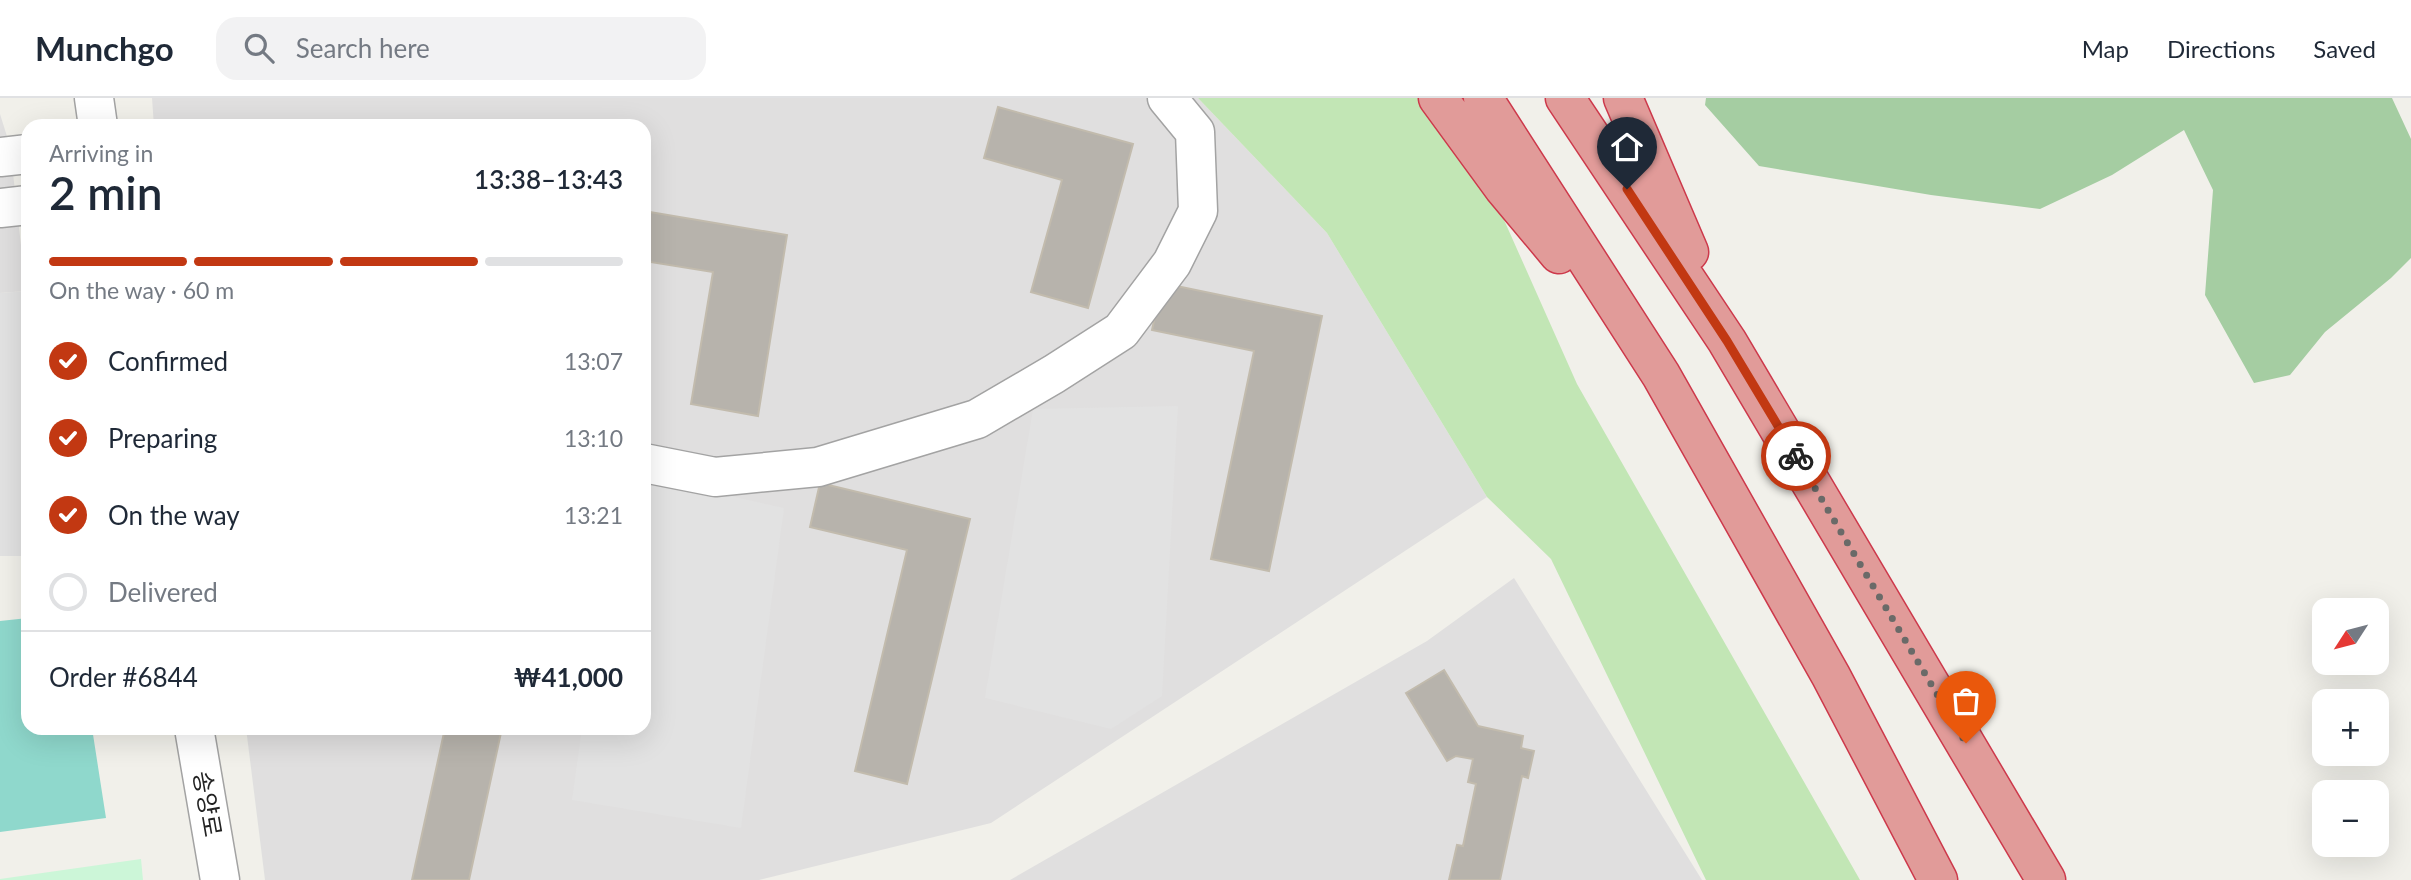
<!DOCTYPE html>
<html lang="en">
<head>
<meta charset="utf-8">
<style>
  body { margin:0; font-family:Lato,"Noto Sans KR",sans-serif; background:#f2f2f3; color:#1f2937; height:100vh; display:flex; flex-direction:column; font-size:26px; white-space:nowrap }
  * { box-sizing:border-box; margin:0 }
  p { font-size:23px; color:#747a83 }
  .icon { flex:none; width:38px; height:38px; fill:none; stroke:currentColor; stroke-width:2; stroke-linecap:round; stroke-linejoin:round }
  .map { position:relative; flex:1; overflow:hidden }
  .drawer { position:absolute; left:21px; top:21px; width:630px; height:616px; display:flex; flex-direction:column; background:#fff; border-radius:21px; box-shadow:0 7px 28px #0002 }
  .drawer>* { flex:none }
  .needle { width:46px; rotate:234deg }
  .buttons { position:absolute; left:2312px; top:500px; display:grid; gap:14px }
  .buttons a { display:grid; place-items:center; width:77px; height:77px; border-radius:14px; background:#fff; box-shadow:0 7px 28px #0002; font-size:35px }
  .pin { position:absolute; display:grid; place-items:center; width:60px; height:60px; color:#fff; margin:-72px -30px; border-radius:50% 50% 50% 0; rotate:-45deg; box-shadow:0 0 7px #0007 }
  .pin .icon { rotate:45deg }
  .courier { position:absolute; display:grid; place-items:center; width:70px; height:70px; margin:-35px; border:5px solid #c23812; border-radius:50%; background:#fff; color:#222; box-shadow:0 2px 9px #0007 }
  .head em { font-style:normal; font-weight:600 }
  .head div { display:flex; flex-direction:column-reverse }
  .head { display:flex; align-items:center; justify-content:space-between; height:119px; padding:0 28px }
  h1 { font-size:46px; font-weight:600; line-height:52px }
  .bar { display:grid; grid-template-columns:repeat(4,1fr); gap:10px 7px; align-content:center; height:84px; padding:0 28px }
  .bar i { height:9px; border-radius:5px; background:#e0e1e3 }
  .bar .on { background:#c23812 }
  .bar p { grid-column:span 4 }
  .line { display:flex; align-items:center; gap:18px; padding:0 28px; border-top:2px solid #e0e1e3 }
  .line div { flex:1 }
  ol { padding:0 28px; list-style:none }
  li { display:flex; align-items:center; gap:21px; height:77px }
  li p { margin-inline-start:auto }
  li .icon { padding:7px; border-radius:50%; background:#c23812; color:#fff; stroke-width:4 }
  li:last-child { color:#747a83 }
  li i { width:38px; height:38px; border:4px solid #e0e1e3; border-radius:50% }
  header { display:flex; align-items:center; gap:42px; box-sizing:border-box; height:98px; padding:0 35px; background:#fff; border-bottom:2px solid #e0e1e3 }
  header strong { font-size:33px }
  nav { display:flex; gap:38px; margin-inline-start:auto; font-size:24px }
  .search { width:490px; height:63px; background:#f2f2f3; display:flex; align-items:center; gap:18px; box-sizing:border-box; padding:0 24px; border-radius:21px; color:#747a83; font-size:26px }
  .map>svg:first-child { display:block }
  .residential { fill:#e0dfdf }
  .grass { fill:#c2e6b5 }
  .forest { fill:#a5cda2 }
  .park { fill:#ccf6d8 }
  .pitch { fill:#8fd8cc }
  .parking { fill:#e2e2e2 }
  .building { fill:#b7b3ac; stroke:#c2bbad; stroke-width:2 }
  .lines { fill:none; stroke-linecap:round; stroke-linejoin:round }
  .minor-casing { stroke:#a3a3a3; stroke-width:41 }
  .highway-casing { stroke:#cd394b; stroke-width:41 }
  .minor { stroke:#fff; stroke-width:38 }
  .highway { stroke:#e19b99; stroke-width:38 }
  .done { stroke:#6a6a68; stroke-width:7; stroke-dasharray:0 12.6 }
  .route { stroke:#c23812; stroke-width:9 }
  .labels { text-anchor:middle; stroke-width:6; stroke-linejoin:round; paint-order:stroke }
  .street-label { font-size:24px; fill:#222; stroke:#fff }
</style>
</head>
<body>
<header>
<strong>Munchgo</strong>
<div class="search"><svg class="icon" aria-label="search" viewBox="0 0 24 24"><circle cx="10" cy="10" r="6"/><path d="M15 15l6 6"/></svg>Search here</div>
<nav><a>Map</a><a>Directions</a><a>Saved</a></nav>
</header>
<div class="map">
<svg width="2411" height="782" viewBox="0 0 2411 782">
  <rect width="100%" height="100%" fill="#f1f0ea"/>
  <!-- residential -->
  <path class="residential" d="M152,0H1198L1327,135L1487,399L991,725L759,782H265L246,630H644V28H154Z
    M0,16L10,48L26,193L0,195Z
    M1514,480L1702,782H1010L1427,543Z"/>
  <!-- grass -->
  <path class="grass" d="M1198,0H1446L1456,14L1577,286L1860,782H1706L1551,461L1487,399L1327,135Z"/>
  <!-- forest -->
  <path class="forest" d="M1706,0H2392L2411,41V160L2391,180L2325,234L2290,277L2254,285L2205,197L2213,92L2184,32L2112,77L2040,111L1931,97L1759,68L1705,7Z"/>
  <!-- park -->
  <path class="park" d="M141,761L143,782H0V781Z"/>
  <!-- pitch -->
  <path class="pitch" d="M28,520V630H92L106,720L0,734V523Z"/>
  <!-- parking -->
  <path class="parking" d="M26,193L28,208V458H0V195Z
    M1178,308L1162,598L1111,631L985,600L1033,311Z
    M644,379L784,410L741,730L572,702L582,630H644Z"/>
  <!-- building -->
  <path class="building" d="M998,9L1133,46L1088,210L1031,194L1062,82L984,60Z
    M644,113L787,137L758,318L691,306L713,174L644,163Z
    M1162,185L1322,218L1269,473L1211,461L1254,253L1152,232Z
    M820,385L970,421L907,686L855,673L907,452L810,429Z
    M1444,572L1478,628L1523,638L1521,650L1534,653L1528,680L1522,678L1500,782H1449L1457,747L1463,748L1476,686L1468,684L1473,661L1456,658L1447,663L1406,595Z
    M445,630H502L469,782H412Z"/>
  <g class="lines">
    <!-- minor casing -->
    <g class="minor-casing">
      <path id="minor" d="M94,0L98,28
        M0,59L28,56
        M0,110L28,107
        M644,365L715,379L818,369L977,321L1054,276L1121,233L1172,165L1198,113L1195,34L1167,0
        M194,630L220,782"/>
    </g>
    <!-- highway casing -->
    <g class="highway-casing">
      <path id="highway" d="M1438,0L1503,89L1559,156
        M1483,0L1661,277L1831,578L1938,782
        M1565,0L1727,243L2046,782
        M1623,0L1689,154"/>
    </g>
    <!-- minor -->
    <use href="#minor" class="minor"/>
    <!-- highway -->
    <use href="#highway" class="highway"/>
  </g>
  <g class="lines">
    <!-- done -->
    <path class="done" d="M1796,358L1966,645"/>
    <!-- route -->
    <path class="route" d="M1627,91L1727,243L1796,358"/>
  </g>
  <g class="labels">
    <!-- street labels -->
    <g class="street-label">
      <text transform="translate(207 706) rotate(80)" y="8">송양로</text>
    </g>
  </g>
</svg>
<div class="buttons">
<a><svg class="needle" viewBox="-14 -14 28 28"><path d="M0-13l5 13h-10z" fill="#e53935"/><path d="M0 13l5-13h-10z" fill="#747a83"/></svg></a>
<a>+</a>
<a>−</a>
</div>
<div class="pin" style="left:1966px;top:645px;background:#ea580c"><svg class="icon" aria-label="bag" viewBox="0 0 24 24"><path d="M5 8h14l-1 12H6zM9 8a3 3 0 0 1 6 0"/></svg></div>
<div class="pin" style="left:1627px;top:91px;background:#1f2937"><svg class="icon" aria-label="home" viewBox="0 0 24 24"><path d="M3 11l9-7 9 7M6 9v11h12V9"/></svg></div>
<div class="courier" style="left:1796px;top:358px"><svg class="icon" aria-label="bike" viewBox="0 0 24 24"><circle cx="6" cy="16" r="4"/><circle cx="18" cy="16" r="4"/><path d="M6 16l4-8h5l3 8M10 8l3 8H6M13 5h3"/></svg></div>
<section class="drawer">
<div class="head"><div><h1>2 min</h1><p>Arriving in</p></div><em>13:38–13:43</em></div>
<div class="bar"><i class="on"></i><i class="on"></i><i class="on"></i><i></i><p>On the way · 60 m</p></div>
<ol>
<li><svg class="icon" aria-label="check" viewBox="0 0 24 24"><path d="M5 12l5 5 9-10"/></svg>Confirmed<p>13:07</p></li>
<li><svg class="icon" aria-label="check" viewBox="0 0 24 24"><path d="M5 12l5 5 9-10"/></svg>Preparing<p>13:10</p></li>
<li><svg class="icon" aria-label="check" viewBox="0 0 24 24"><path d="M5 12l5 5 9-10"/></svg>On the way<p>13:21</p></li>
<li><i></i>Delivered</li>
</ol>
<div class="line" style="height:91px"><div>Order #6844</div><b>₩41,000</b></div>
</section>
</div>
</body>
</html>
